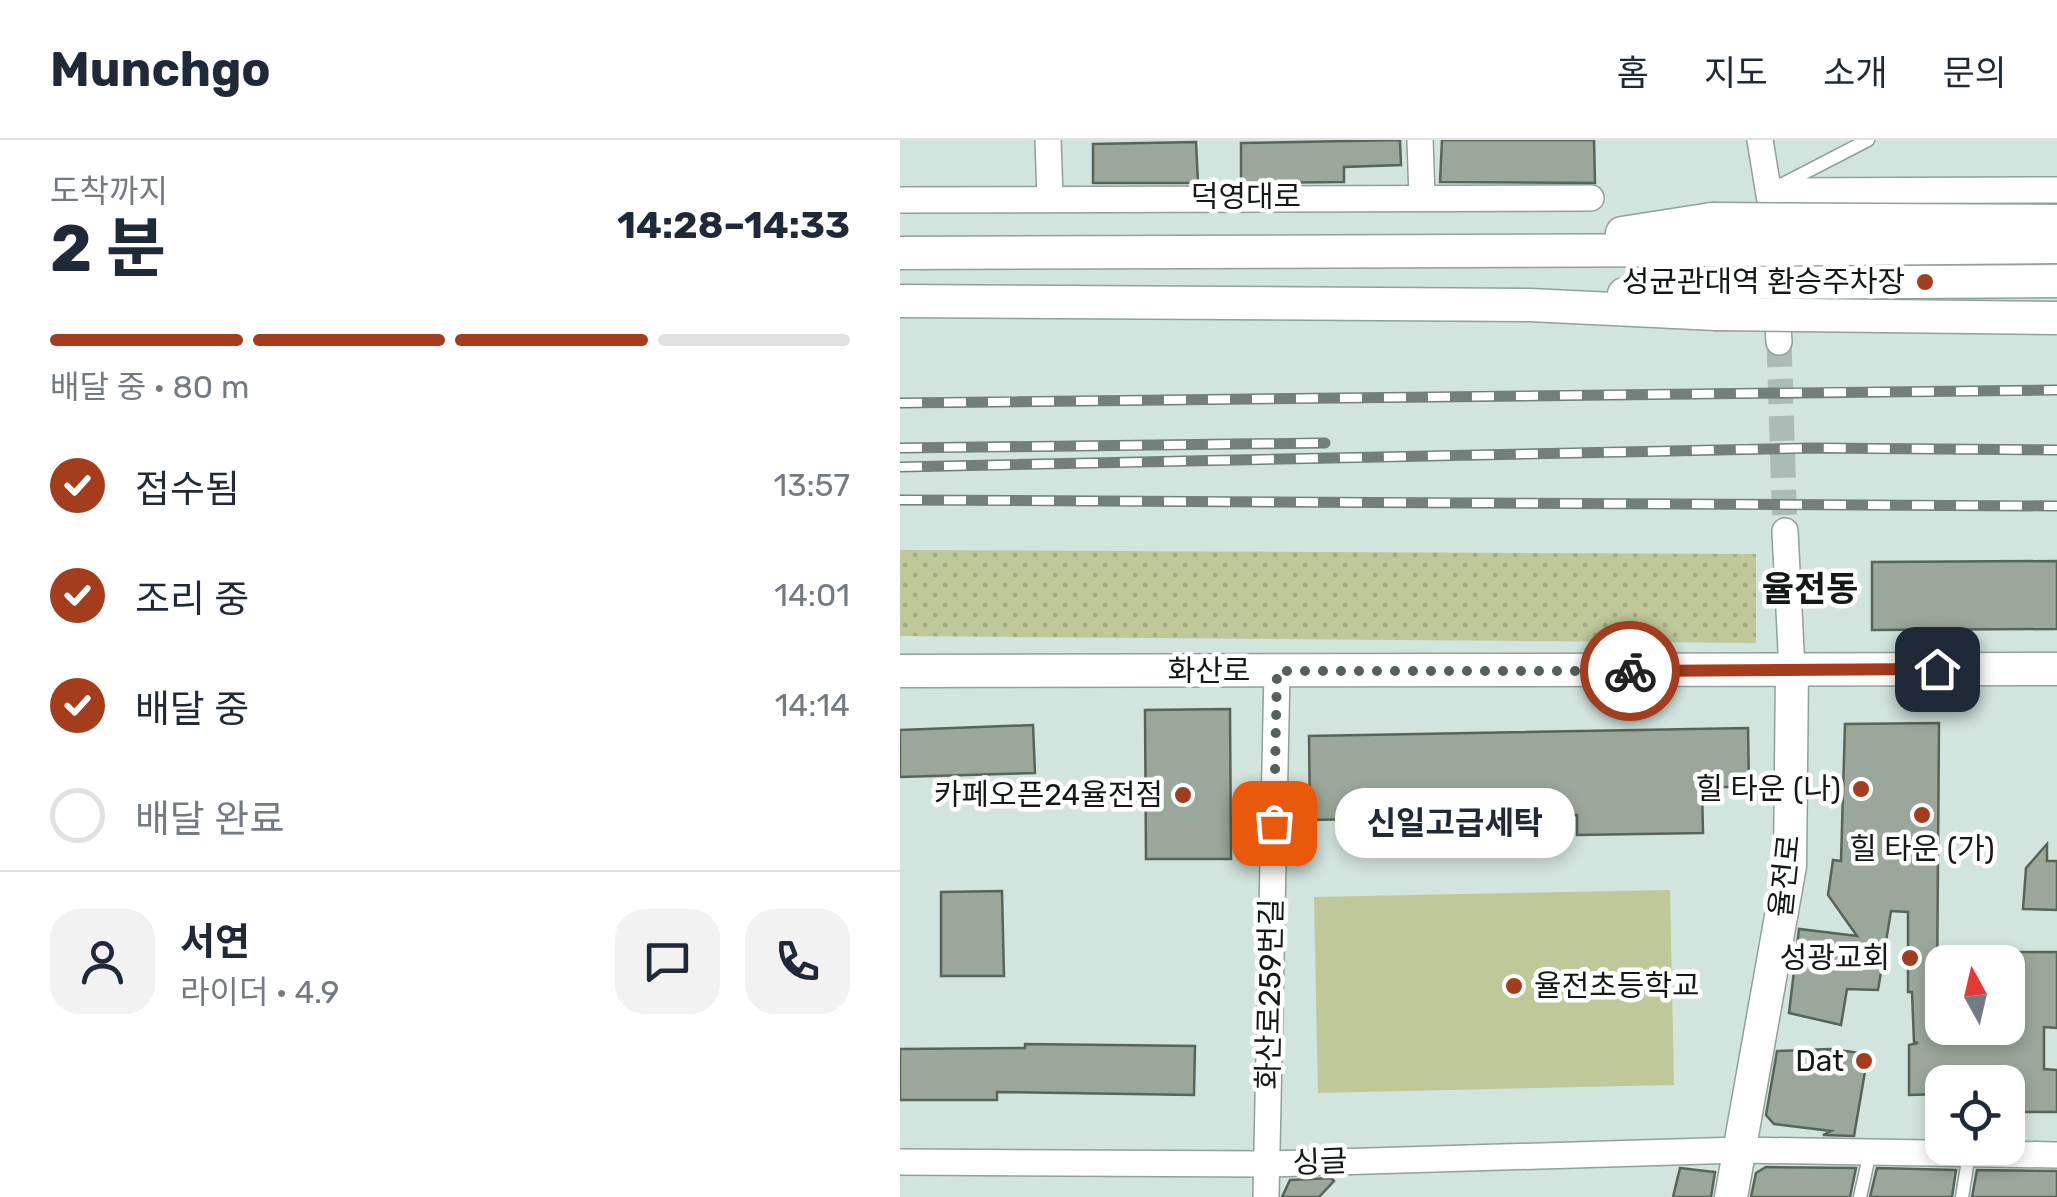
<!DOCTYPE html>
<html lang="ko">
<head>
<meta charset="utf-8">
<style>
  body { margin:0; font-family:Rubik,"Noto Sans KR",sans-serif; background:#f2f2f3; color:#1f2937; height:100vh; display:flex; flex-direction:column; font-size:38px; white-space:nowrap }
  * { box-sizing:border-box; margin:0 }
  p { font-size:32px; color:#747a83 }
  .icon { flex:none; width:55px; height:55px; fill:none; stroke:currentColor; stroke-width:2; stroke-linecap:round; stroke-linejoin:round }
  .map { position:relative; flex:1; overflow:hidden }
  .panel { display:flex; flex-direction:column; background:#fff; width:900px }
  .panel>* { flex:none }
  .needle { width:65px; rotate:352deg }
  .buttons { position:absolute; left:1025px; top:805px; display:grid; gap:20px }
  .buttons a { display:grid; place-items:center; width:100px; height:100px; border-radius:20px; background:#fff; box-shadow:0 5px 15px #0003; font-size:50px }
  .pin { position:absolute; display:grid; place-items:center; width:85px; height:85px; color:#fff; margin:-42px; border-radius:20px; box-shadow:0 5px 15px #0006 }
  .courier { position:absolute; display:grid; place-items:center; width:100px; height:100px; margin:-50px; border:8px solid #a43d1e; border-radius:50%; background:#fff; color:#222; box-shadow:0 2px 12px #0007 }
  .bubble { position:absolute; height:70px; border-radius:30px; background:#fff; box-shadow:0 5px 15px #0003; font-size:32px; font-weight:700; line-height:70px; text-align:center }
  .summary em { font-style:normal; font-weight:700 }
  .summary div { display:flex; flex-direction:column-reverse }
  .summary { display:flex; align-items:center; justify-content:space-between; height:170px; padding:0 50px }
  h1 { font-size:65px; font-weight:700; line-height:75px }
  .bar { display:grid; grid-template-columns:repeat(4,1fr); gap:15px 10px; align-content:center; height:120px; padding:0 50px }
  .bar i { height:12px; border-radius:8px; background:#e0e1e3 }
  .bar .selected { background:#a43d1e }
  .bar p { grid-column:span 4 }
  .line { display:flex; align-items:center; gap:25px; padding:0 50px; border-top:2px solid #e0e1e3 }
  .line div { flex:1 }
  .round { display:grid; place-items:center; flex:none; width:105px; height:105px; border-radius:30px; background:#f2f2f3 }
  ol { padding:0 50px; list-style:none }
  li { display:flex; align-items:center; gap:30px; height:110px }
  li p { margin-inline-start:auto }
  li .icon { padding:10px; border-radius:50%; background:#a43d1e; color:#fff; stroke-width:4 }
  li:last-child { color:#747a83 }
  li i { width:55px; height:55px; border:5px solid #e0e1e3; border-radius:50% }
  header { display:flex; align-items:center; gap:60px; box-sizing:border-box; height:140px; padding:0 50px; background:#fff; border-bottom:2px solid #e0e1e3 }
  header strong { font-size:48px }
  nav { display:flex; gap:55px; margin-inline-start:auto; font-size:35px }
  main { display:flex; flex:1; min-height:0 }
  .map>svg:first-child { display:block }
  .green { fill:url(#green-dots) }
  .pitch { fill:#bec899 }
  .building { fill:#9ba79b; stroke:#596458; stroke-width:2.5 }
  .lines { fill:none; stroke-linecap:round; stroke-linejoin:round }
  .minor-tunnel { stroke:#abbbb5; stroke-width:25; stroke-dasharray:25 12; stroke-linecap:butt }
  .service-casing { stroke:#8ea19a; stroke-width:15 }
  .minor-casing { stroke:#8ea19a; stroke-width:28 }
  .tertiary-casing { stroke:#8ea19a; stroke-width:35 }
  .service { stroke:#fff; stroke-width:12 }
  .minor { stroke:#fff; stroke-width:25 }
  .tertiary { stroke:#fff; stroke-width:32 }
  .rail-casing { stroke:#727f7a; stroke-width:11 }
  .rail { stroke:#fff; stroke-width:8; stroke-dasharray:22; stroke-linecap:butt }
  .tertiary-bridge-casing { stroke:#8ea19a; stroke-width:35; stroke-linecap:butt }
  .tertiary-bridge { stroke:#fff; stroke-width:32 }
  .done { stroke:#55605c; stroke-width:10; stroke-dasharray:0 18 }
  .route { stroke:#a43d1e; stroke-width:12 }
  .poi-dot { fill:#a43d1e; stroke:#fff; stroke-width:4 }
  .labels { text-anchor:middle; stroke-width:9; stroke-linejoin:round; paint-order:stroke }
  .street-label { font-size:30px; fill:#121916; stroke:#fff }
  .poi-label { font-size:30px; fill:#121916; stroke:#fff; text-anchor:end }
  .quarter-label { font-size:35px; font-weight:bold; fill:#121916; stroke:#fff }
</style>
</head>
<body>
<header>
<strong>Munchgo</strong>
<nav><a>홈</a><a>지도</a><a>소개</a><a>문의</a></nav>
</header>
<main>
<section class="panel">
<div class="summary"><div><h1>2 분</h1><p>도착까지</p></div><em>14:28–14:33</em></div>
<div class="bar"><i class="selected"></i><i class="selected"></i><i class="selected"></i><i></i><p>배달 중 · 80 m</p></div>
<ol>
<li><svg class="icon" aria-label="check" viewBox="0 0 24 24"><path d="M5 12l5 5 9-10"/></svg>접수됨<p>13:57</p></li>
<li><svg class="icon" aria-label="check" viewBox="0 0 24 24"><path d="M5 12l5 5 9-10"/></svg>조리 중<p>14:01</p></li>
<li><svg class="icon" aria-label="check" viewBox="0 0 24 24"><path d="M5 12l5 5 9-10"/></svg>배달 중<p>14:14</p></li>
<li><i></i>배달 완료</li>
</ol>
<div class="line" style="height:180px"><a class="round"><svg class="icon" aria-label="person" viewBox="0 0 24 24"><circle cx="12" cy="8" r="4"/><path d="M4 21q1-7 8-7t8 7"/></svg></a><div><b>서연</b><p>라이더 · 4.9</p></div><a class="round"><svg class="icon" aria-label="chat" viewBox="0 0 24 24"><path d="M4 5h16v11H9l-5 4z"/></svg></a><a class="round"><svg class="icon" aria-label="phone" viewBox="0 0 24 24"><path d="M5 4h4l2 5-3 2q2 4 5 5l2-3 5 2v4C11 20 4 13 5 4z"/></svg></a></div>
</section>
<div class="map">
<svg width="1157" height="1057" viewBox="0 0 1157 1057">
  <defs>
    <pattern id="green-dots" width="8" height="8" patternUnits="userSpaceOnUse" patternTransform="scale(2.5)"><rect width="8" height="8" fill="#bec899"/><path d="M2 2h.1M6 6h.1" fill="none" stroke="#a2ab83" stroke-width="1.8" stroke-linecap="round"/></pattern>
  </defs>
  <rect width="100%" height="100%" fill="#d1e4dd"/>
  <!-- green -->
  <path class="green" d="M0,410L856,414V503L0,496Z"/>
  <!-- pitch -->
  <path class="pitch" d="M770,750L774,945L418,953L414,757Z"/>
  <!-- building -->
  <path class="building" d="M500,0L501,25L444,27V42L341,43V3Z
    M542,0H694L695,43L540,42Z
    M296,2L298,43H193V4Z
    M1157,421V489L972,490V422Z
    M330,569L331,719H246L245,570Z
    M1039,583L1037,851H1042V888H1108V812H1157V888L1144,887V929L1157,930V972H1108V942H1042V954L1009,955V905L1018,903L1014,902L1012,852H1008V772L991,771L978,850L947,849L941,885L889,873L899,789L957,796L928,755L933,720L941,721L945,584Z
    M133,585L135,633L0,637V590Z
    M848,588L849,647H802L803,693L677,695V675L410,680L409,596Z
    M1147,704V721H1157V770L1123,769L1126,728Z
    M102,751L104,836H41V752Z
    M125,904L295,906L294,955L97,952V960H0V909L125,908Z
    M930,909L968,914L954,996L923,995L931,991L874,984L866,975L877,911Z
    M866,1027L956,1028L950,1057H851L856,1033Z
    M780,1028L815,1032L811,1057H773Z
    M977,1028L1056,1030L1052,1057H970Z
    M1077,1030L1157,1031V1057H1072Z
    M431,1038L434,1041L419,1057H382L390,1040Z"/>
  <g class="lines">
    <!-- minor-tunnel -->
    <path class="minor-tunnel" d="M879,202L885,391"/>
    <!-- service casing -->
    <g class="service-casing">
      <path id="service" d="M881,45L968,0
        M960,1057L970,1012
        M1062,1057L1069,1014"/>
    </g>
    <!-- minor casing -->
    <g class="minor-casing">
      <path id="minor" d="M148,0L150,57
        M520,0L522,57
        M860,0L871,67
        M870,51L1157,50
        M0,60L691,58
        M876,157L879,202
        M885,391L892,530
        M0,1022L367,1024L840,1010L1157,1015
        M366,1057L377,531"/>
    </g>
    <!-- tertiary casing -->
    <g class="tertiary-casing">
      <path id="tertiary" d="M722,93L812,79
        M0,113L814,110
        M724,154L814,143
        M0,161L630,165L816,174
        M0,531L1157,529
        M831,1057L890,726L892,530"/>
    </g>
    <!-- service -->
    <use href="#service" class="service"/>
    <!-- minor -->
    <use href="#minor" class="minor"/>
    <!-- tertiary -->
    <use href="#tertiary" class="tertiary"/>
    <!-- rail casing -->
    <g class="rail-casing">
      <path id="rail" d="M0,263L1157,250
        M0,308L425,303
        M0,327L912,308L1157,310
        M0,360L1157,366"/>
    </g>
    <!-- rail -->
    <use href="#rail" class="rail"/>
    <!-- tertiary-bridge casing -->
    <g class="tertiary-bridge-casing">
      <path id="tertiary-bridge" d="M812,79L1157,81
        M814,110L1157,107
        M814,143L1157,141
        M816,174L1157,178"/>
    </g>
    <!-- tertiary-bridge -->
    <use href="#tertiary-bridge" class="tertiary-bridge"/>
  </g>
  <g class="lines">
    <!-- done -->
    <path class="done" d="M374,683L377,531H730"/>
    <!-- route -->
    <path class="route" d="M730,531L1037,529"/>
  </g>
  <!-- markers -->
  <g class="poi-dot">
    <circle cx="1025" cy="142" r="10"/>
    <circle cx="961" cy="649" r="10"/>
    <circle cx="283" cy="655" r="10"/>
    <circle cx="1022" cy="675" r="10"/>
    <circle cx="1010" cy="818" r="10"/>
    <circle cx="614" cy="846" r="10"/>
    <circle cx="964" cy="921" r="10"/>
  </g>
  <g class="labels">
    <!-- street labels -->
    <g class="street-label">
      <text x="346" y="67">덕영대로</text>
      <text x="309" y="541">화산로</text>
      <text transform="translate(885 736) rotate(-84)" y="10">율전로</text>
      <text transform="translate(370 854) rotate(-89)" y="10">화산로259번길</text>
      <text transform="translate(420 1022) rotate(-2)" y="10">싱글</text>
    </g>
    <!-- poi labels -->
    <g class="poi-label">
      <text x="1005" y="152">성균관대역 환승주차장</text>
      <text x="941" y="659">힐 타운 (나)</text>
      <text x="263" y="665">카페오픈24율전점</text>
      <text x="1022" y="719" text-anchor="middle">힐 타운 (가)</text>
      <text x="990" y="828">성광교회</text>
      <text x="634" y="856" text-anchor="start">율전초등학교</text>
      <text x="944" y="931">Dat</text>
    </g>
    <!-- quarter labels -->
    <g class="quarter-label">
      <text x="910" y="461">율전동</text>
    </g>
  </g>
</svg>
<div class="buttons">
<a><svg class="needle" viewBox="-14 -14 28 28"><path d="M0-13l5 13h-10z" fill="#e53935"/><path d="M0 13l5-13h-10z" fill="#747a83"/></svg></a>
<a><svg class="icon" aria-label="locate" viewBox="0 0 24 24"><circle cx="12" cy="12" r="6"/><path d="M12 2v4M12 18v4M2 12h4M18 12h4"/></svg></a>
</div>
<div class="pin" style="left:374px;top:683px;background:#ea580c"><svg class="icon" aria-label="bag" viewBox="0 0 24 24"><path d="M5 8h14l-1 12H6zM9 8a3 3 0 0 1 6 0"/></svg></div>
<div class="pin" style="left:1037px;top:529px;background:#1f2937"><svg class="icon" aria-label="home" viewBox="0 0 24 24"><path d="M3 11l9-7 9 7M6 9v11h12V9"/></svg></div>
<div class="courier" style="left:730px;top:531px"><svg class="icon" aria-label="bike" viewBox="0 0 24 24"><circle cx="6" cy="16" r="4"/><circle cx="18" cy="16" r="4"/><path d="M6 16l4-8h5l3 8M10 8l3 8H6M13 5h3"/></svg></div>
<div class="bubble" style="left:435px;top:648px;width:240px">신일고급세탁</div>
</div>
</main>
</body>
</html>
